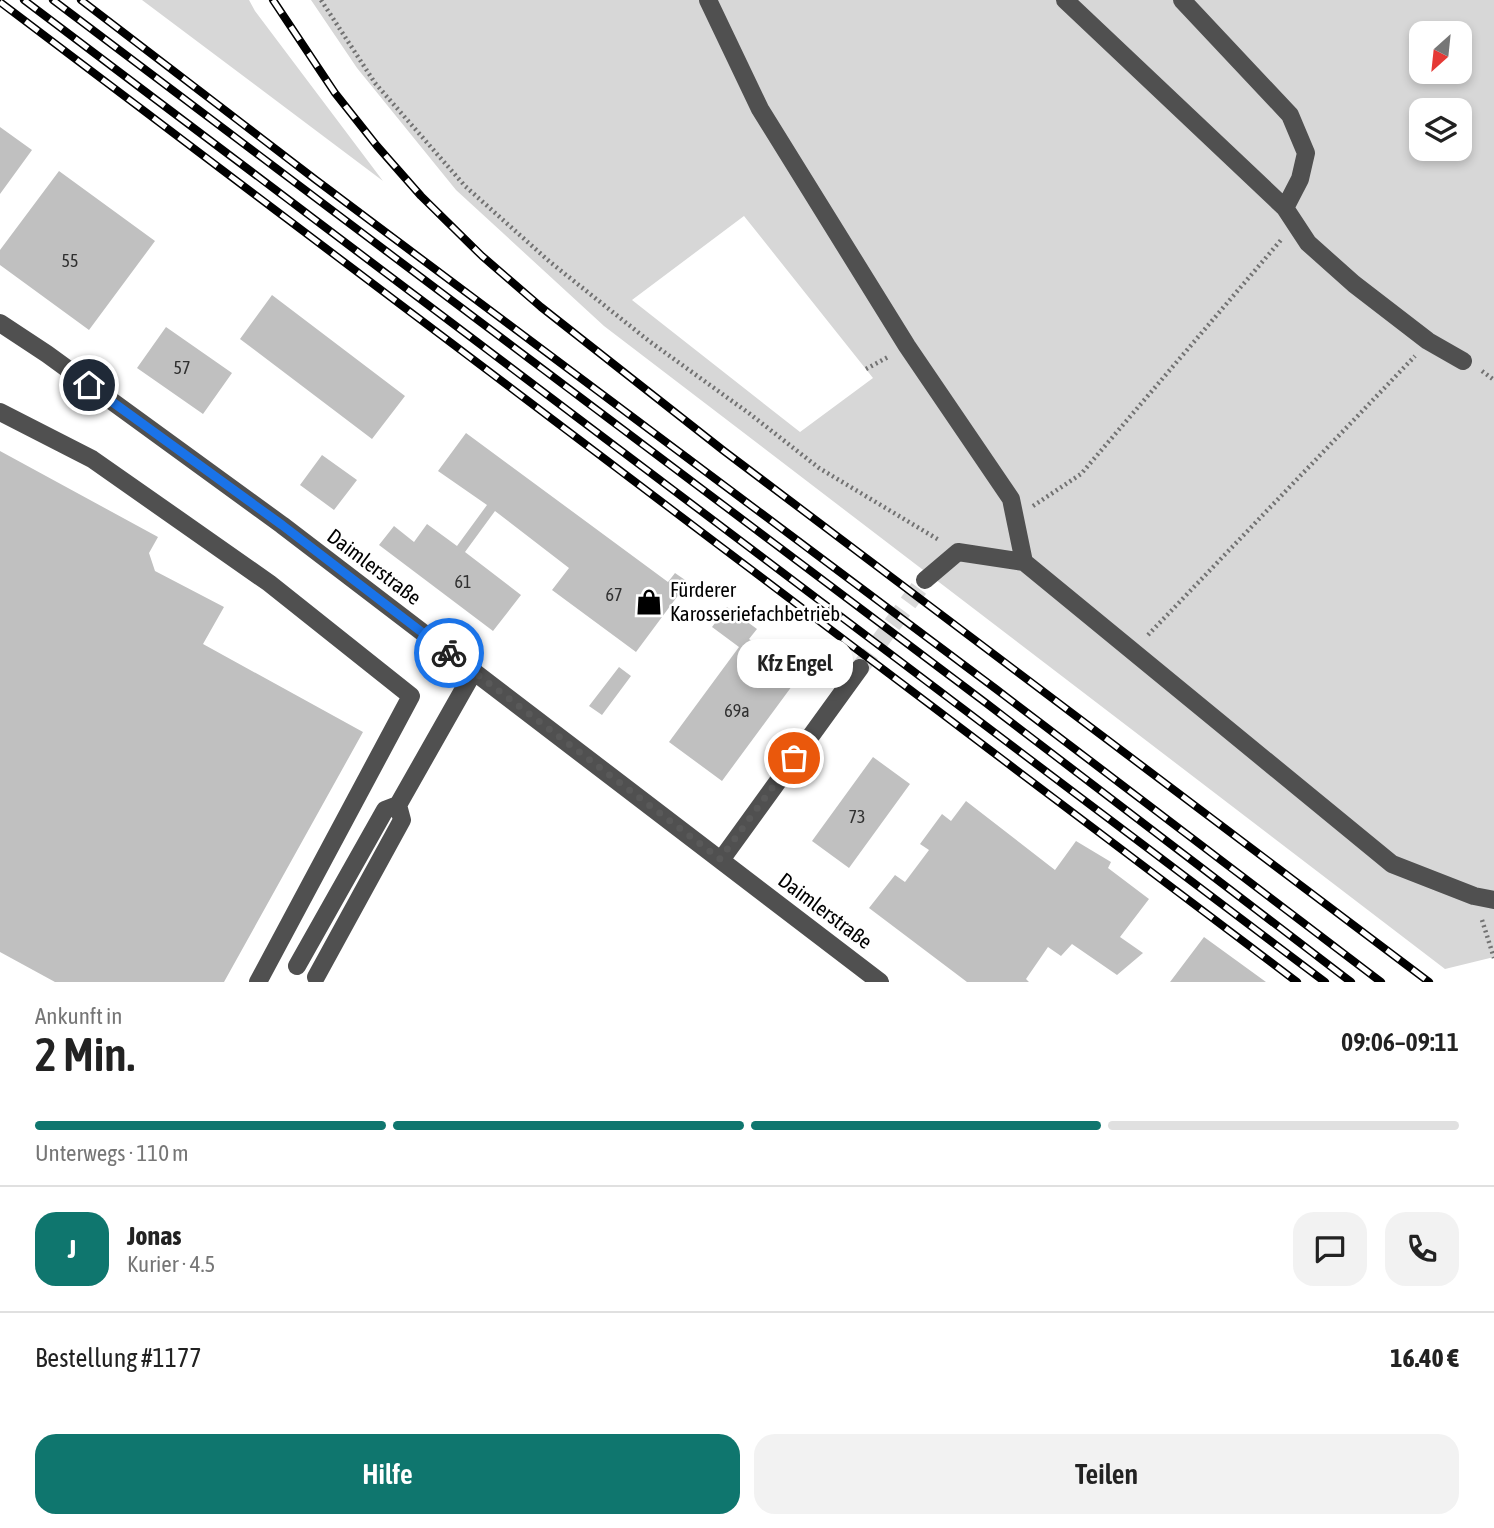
<!DOCTYPE html>
<html lang="de">
<head>
<meta charset="utf-8">
<style>
  body { margin:0; font-family:"Asap Condensed",sans-serif; background:#f2f2f2; color:#222; height:100vh; display:flex; flex-direction:column; font-size:26px; white-space:nowrap }
  * { box-sizing:border-box; margin:0 }
  p { font-size:23px; color:#767676 }
  .icon { flex:none; width:38px; height:38px; fill:none; stroke:currentColor; stroke-width:2; stroke-linecap:round; stroke-linejoin:round }
  .map { position:relative; height:982px; overflow:hidden }
  .side { display:flex; flex-direction:column; background:#fff; flex:1 }
  .side>* { flex:none }
  .needle { width:46px; rotate:207deg }
  .fabs { position:absolute; left:1409px; top:21px; display:grid; gap:14px }
  .fabs a { display:grid; place-items:center; width:63px; height:63px; border-radius:14px; background:#fff; box-shadow:0 4px 10px #0003; font-size:35px }
  .pin { position:absolute; display:grid; place-items:center; width:60px; height:60px; color:#fff; margin:-30px; border:4px solid #fff; border-radius:50%; box-shadow:0 2px 7px #0007 }
  .courier { position:absolute; display:grid; place-items:center; width:70px; height:70px; margin:-35px; border:5px solid #1a73e8; border-radius:50%; background:#fff; color:#222; box-shadow:0 2px 9px #0007 }
  .bubble { position:absolute; height:49px; border-radius:21px; background:#fff; box-shadow:0 4px 10px #0003; font-size:23px; font-weight:600; line-height:49px; text-align:center }
  .head em { font-style:normal; font-weight:600 }
  .head div { display:flex; flex-direction:column-reverse }
  .head { display:flex; align-items:center; justify-content:space-between; height:119px; padding:0 35px }
  h1 { font-size:46px; font-weight:600; line-height:52px }
  .bar { display:grid; grid-template-columns:repeat(4,1fr); gap:10px 7px; align-content:center; height:84px; padding:0 35px }
  .bar i { height:9px; border-radius:5px; background:#e0e0e0 }
  .bar .on { background:#0f766e }
  .bar p { grid-column:span 4 }
  .line { display:flex; align-items:center; gap:18px; padding:0 35px; border-top:2px solid #e0e0e0 }
  .line div { flex:1 }
  .round { display:grid; place-items:center; flex:none; width:74px; height:74px; border-radius:21px; background:#f2f2f2 }
  .primary-button { display:flex; gap:14px; margin-top:auto; padding:14px 35px }
  .primary-button a { flex:1; height:80px; border-radius:21px; background:#0f766e; color:#fff; font-size:28px; font-weight:600; line-height:80px; text-align:center }
  .primary-button a+a { background:#f2f2f2; color:#222 }
  .map>svg:first-child { display:block }
  .green { fill:#d7d7d7; fill-rule:evenodd }
  .building { fill:#c0c0c0 }
  .lines { fill:none; stroke-linecap:round; stroke-linejoin:round }
  .minor-tunnel { stroke:#d9d9d9; stroke-width:18; stroke-dasharray:18 9; stroke-linecap:butt }
  .path { stroke:#727272; stroke-width:4.5; stroke-dasharray:2 3.5; stroke-linecap:butt }
  .minor { stroke:#505050; stroke-width:18 }
  .rail-casing { stroke:#000; stroke-width:8 }
  .rail { stroke:#fff; stroke-width:5; stroke-dasharray:16; stroke-linecap:butt }
  .done { stroke:#595959; stroke-width:7; stroke-dasharray:0 12.6 }
  .route { stroke:#1a73e8; stroke-width:9 }
  .labels { text-anchor:middle; stroke-width:5; stroke-linejoin:round; paint-order:stroke }
  .number-label { font-size:18px; fill:#303030 }
  .street-label { font-size:21px; fill:#000; stroke:#fff }
  .poi-label { font-size:21px; fill:#000; stroke:#fff; text-anchor:start }
</style>
</head>
<body>
<div class="map">
<svg width="1494" height="982" viewBox="0 0 1494 982">
  <rect width="100%" height="100%" fill="#fff"/>
  <!-- green -->
  <path class="green" d="M142,0H249L255,11L383,181Z
    M311,0H1494V957L1445,969L604,326L456,190L357,68ZM1421,33H1460V72H1421ZM1421,110H1460V149H1421ZM744,216L873,378L800,432L632,300Z"/>
  <!-- building -->
  <path class="building" d="M0,127L32,150L0,194Z
    M59,171L155,241L89,330L0,265V250Z
    M272,295L405,396L372,439L240,339Z
    M166,327L232,373L203,414L137,368Z
    M466,433L668,582L675,573L688,582L636,652L552,590L569,568L495,511L465,552L521,595L493,631L379,545L394,526L414,542L427,524L457,546L487,505L438,471Z
    M0,451L158,537L149,553L155,571L224,607L203,644L363,732L224,982H55L0,952Z
    M322,455L357,480L334,510L300,485Z
    M727,607L757,629L749,639L792,670L784,680L792,686L722,781L669,742L739,647L712,627Z
    M619,667L631,676L602,715L589,706Z
    M873,757L910,784L849,868L812,841Z
    M966,801L1055,870L1076,841L1111,862L1108,868L1149,899L1120,937L1143,953L1117,975L1072,944L1061,956L1048,947L1026,979L1029,982H967L869,908L895,875L905,882L929,850L920,844L942,814L951,821Z
    M1204,937L1266,982H1170Z"/>
  <g class="lines">
    <!-- minor-tunnel -->
    <path class="minor-tunnel" d="M860,668L925,580"/>
    <!-- path -->
    <path class="path" d="M321,0L375,83L465,186L550,262L649,341L750,414L819,468L939,540
      M866,369L888,357
      M1482,371L1494,380
      M1033,506L1081,474L1281,240
      M1148,635L1415,356
      M1482,920L1494,958"/>
    <!-- minor -->
    <path class="minor" d="M708,0L760,109L907,346L1011,499L1024,562
      M1065,0L1285,208L1308,243L1354,284L1428,341L1463,361
      M1182,0L1290,115L1306,153L1300,179L1285,208
      M0,323L47,354L282,525L880,982
      M0,412L92,459L269,583L411,696L258,982
      M925,580L958,552L1024,562L1392,864L1474,896L1494,900
      M721,860L860,668
      M297,966L385,810L398,805L474,671
      M316,977L402,820L398,805"/>
    <!-- rail casing -->
    <g class="rail-casing">
      <path id="rail" d="M24,0L1325,982
        M53,0L986,703L1351,982
        M81,0L316,180L996,689L1381,982
        M273,0L335,93L377,146L421,196L482,256L541,307L724,451L1429,982
        M0,2L1297,982"/>
    </g>
    <!-- rail -->
    <use href="#rail" class="rail"/>
  </g>
  <g class="lines">
    <!-- done -->
    <path class="done" d="M449,653L720,859L794,758"/>
    <!-- route -->
    <path class="route" d="M89,385L282,525L449,653"/>
  </g>
  <!-- icons -->
  <defs>
    <g id="shop-bare" transform="scale(2.1)"><path d="M-5-2.5h2.3a2.7 3.5 0 0 1 5.4 0H5L5.5 6h-11ZM-1.5-2.5h3a1.5 2.3 0 0 0-3 0Z" fill="#000" stroke="#fff" stroke-width="2.5" paint-order="stroke"/></g>
  </defs>
  <g fill-rule="evenodd">
    <use href="#shop-bare" x="649" y="602"/>
  </g>
  <g class="labels">
    <!-- number labels -->
    <g class="number-label">
      <text x="70" y="267">55</text>
      <text x="182" y="374">57</text>
      <text x="463" y="588">61</text>
      <text x="614" y="601">67</text>
      <text x="737" y="717">69a</text>
      <text x="857" y="823">73</text>
    </g>
    <!-- street labels -->
    <g class="street-label">
      <text transform="translate(374 567) rotate(37)" y="7">Daimlerstraße</text>
      <text transform="translate(825 911) rotate(37)" y="7">Daimlerstraße</text>
    </g>
    <!-- poi labels -->
    <g class="poi-label">
      <text x="670" y="597">Fürderer<tspan x="670" dy="24">Karosseriefachbetrieb</tspan></text>
    </g>
  </g>
</svg>
<div class="fabs">
<a><svg class="needle" viewBox="-14 -14 28 28"><path d="M0-13l5 13h-10z" fill="#e53935"/><path d="M0 13l5-13h-10z" fill="#767676"/></svg></a>
<a><svg class="icon" aria-label="layers" viewBox="0 0 24 24"><path d="M12 4l9 5-9 5-9-5zM3 14l9 5 9-5"/></svg></a>
</div>
<div class="pin" style="left:794px;top:758px;background:#ea580c"><svg class="icon" aria-label="bag" viewBox="0 0 24 24"><path d="M5 8h14l-1 12H6zM9 8a3 3 0 0 1 6 0"/></svg></div>
<div class="pin" style="left:89px;top:385px;background:#1f2937"><svg class="icon" aria-label="home" viewBox="0 0 24 24"><path d="M3 11l9-7 9 7M6 9v11h12V9"/></svg></div>
<div class="courier" style="left:449px;top:653px"><svg class="icon" aria-label="bike" viewBox="0 0 24 24"><circle cx="6" cy="16" r="4"/><circle cx="18" cy="16" r="4"/><path d="M6 16l4-8h5l3 8M10 8l3 8H6M13 5h3"/></svg></div>
<div class="bubble" style="left:737px;top:639px;width:116px">Kfz Engel</div>
</div>
<section class="side">
<div class="head"><div><h1>2 Min.</h1><p>Ankunft in</p></div><em>09:06–09:11</em></div>
<div class="bar"><i class="on"></i><i class="on"></i><i class="on"></i><i></i><p>Unterwegs · 110 m</p></div>
<div class="line" style="height:126px"><b class="round" style="background:#0f766e;color:#fff">J</b><div><b>Jonas</b><p>Kurier · 4.5</p></div><a class="round"><svg class="icon" aria-label="chat" viewBox="0 0 24 24"><path d="M4 5h16v11H9l-5 4z"/></svg></a><a class="round"><svg class="icon" aria-label="phone" viewBox="0 0 24 24"><path d="M5 4h4l2 5-3 2q2 4 5 5l2-3 5 2v4C11 20 4 13 5 4z"/></svg></a></div>
<div class="line" style="height:91px"><div>Bestellung #1177</div><b>16.40 €</b></div>
<div class="primary-button"><a>Hilfe</a><a>Teilen</a></div>
</section>
</body>
</html>
